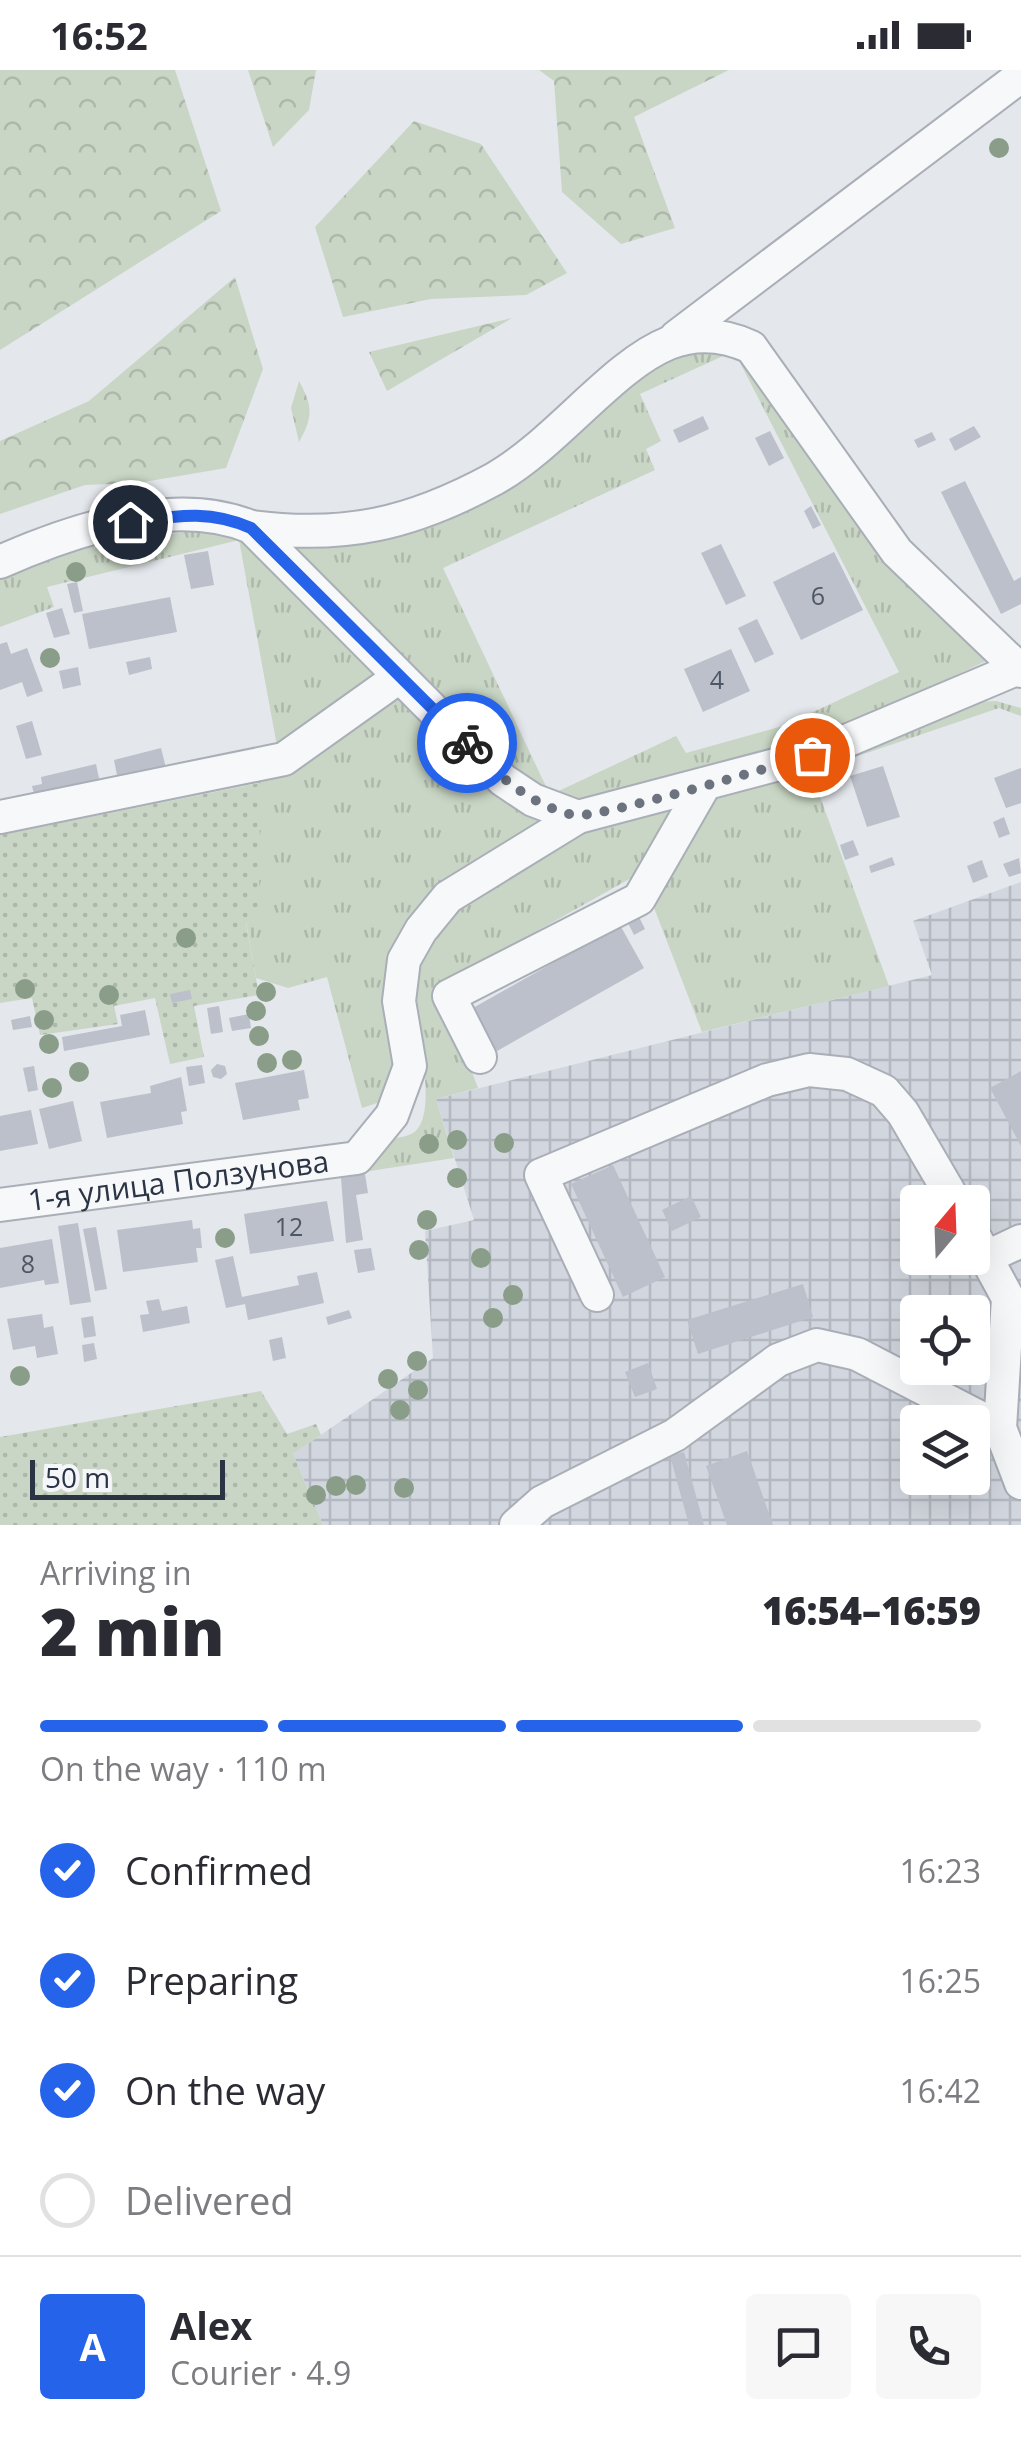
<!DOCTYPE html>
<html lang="en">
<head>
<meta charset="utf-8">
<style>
  body { margin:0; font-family:"Open Sans",sans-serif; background:#f7f7f7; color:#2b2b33; height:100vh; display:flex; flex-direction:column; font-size:38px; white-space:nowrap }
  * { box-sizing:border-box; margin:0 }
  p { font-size:32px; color:#7c7c81 }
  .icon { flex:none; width:55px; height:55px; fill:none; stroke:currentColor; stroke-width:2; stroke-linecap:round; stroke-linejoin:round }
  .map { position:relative; height:1455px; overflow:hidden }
  .sheet { display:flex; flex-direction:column; background:#fff; flex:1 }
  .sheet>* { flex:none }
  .needle { width:65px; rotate:19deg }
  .fabs { position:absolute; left:900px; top:1115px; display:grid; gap:20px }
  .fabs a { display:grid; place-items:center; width:90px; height:90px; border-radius:10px; background:#fff; box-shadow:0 10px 40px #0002; font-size:50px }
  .scale { position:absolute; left:30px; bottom:25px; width:195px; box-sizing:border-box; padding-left:10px; border:5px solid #2b3445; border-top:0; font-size:28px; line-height:35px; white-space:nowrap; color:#2b3445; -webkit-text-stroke:8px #f4f6f9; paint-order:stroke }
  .pin { position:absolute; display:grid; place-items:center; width:85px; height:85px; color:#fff; margin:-42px; border:5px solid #fff; border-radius:50%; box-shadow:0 2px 10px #0007 }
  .courier { position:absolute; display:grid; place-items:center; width:100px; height:100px; margin:-50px; border:8px solid #2563eb; border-radius:50%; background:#fff; color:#222; box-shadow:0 2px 12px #0007 }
  .overview em { font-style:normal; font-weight:800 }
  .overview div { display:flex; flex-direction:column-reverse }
  .overview { display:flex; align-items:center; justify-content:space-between; height:170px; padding:0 40px }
  h1 { font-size:65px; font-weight:800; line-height:75px }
  .bar { display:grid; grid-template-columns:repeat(4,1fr); gap:15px 10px; align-content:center; height:120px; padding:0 40px }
  .bar i { height:12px; border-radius:8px; background:#e1e1e2 }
  .bar .selected { background:#2563eb }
  .bar p { grid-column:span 4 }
  .line { display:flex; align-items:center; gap:25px; padding:0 40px; border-top:2px solid #e1e1e2 }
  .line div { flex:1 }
  .round { display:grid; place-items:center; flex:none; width:105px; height:105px; border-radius:10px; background:#f7f7f7 }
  ol { padding:0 40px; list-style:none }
  li { display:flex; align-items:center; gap:30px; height:110px }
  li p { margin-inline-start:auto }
  li .icon { padding:10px; border-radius:50%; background:#2563eb; color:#fff; stroke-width:4 }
  li:last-child { color:#7c7c81 }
  li i { width:55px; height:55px; border:5px solid #e1e1e2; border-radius:50% }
  .status { display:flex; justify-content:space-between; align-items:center; height:70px; padding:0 50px; background:#fff; direction:ltr }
  .status svg { height:28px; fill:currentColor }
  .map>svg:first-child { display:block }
  .industrial { fill:url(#industrial-grid); fill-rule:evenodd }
  .grass { fill:url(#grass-tufts); fill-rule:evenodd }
  .forest { fill:url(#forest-crowns) }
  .park { fill:url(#park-dots) }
  .building { fill:#bbc0ca }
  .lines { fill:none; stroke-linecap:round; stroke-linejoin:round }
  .minor-casing { stroke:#a9aeb7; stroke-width:36 }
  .minor { stroke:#f7f8fa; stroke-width:32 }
  .tree { fill:#899d89 }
  .done { stroke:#6c737f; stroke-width:10; stroke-dasharray:0 18 }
  .route { stroke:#2563eb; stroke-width:12 }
  .labels { text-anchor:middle; stroke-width:8; stroke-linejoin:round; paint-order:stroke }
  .number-label { font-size:25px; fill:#4f5766 }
  .street-label { font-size:30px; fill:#2b3445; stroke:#f4f6f9 }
</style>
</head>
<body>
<div class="status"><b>16:52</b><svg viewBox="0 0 49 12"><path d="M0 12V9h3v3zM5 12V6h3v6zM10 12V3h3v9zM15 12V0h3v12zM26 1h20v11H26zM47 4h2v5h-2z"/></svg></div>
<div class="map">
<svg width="1021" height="1455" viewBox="0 0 1021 1455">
  <defs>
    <pattern id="industrial-grid" width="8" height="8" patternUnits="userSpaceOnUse" patternTransform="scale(2.5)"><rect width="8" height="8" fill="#d2d6de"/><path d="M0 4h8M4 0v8" fill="none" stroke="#b4b8c0"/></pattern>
    <pattern id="grass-tufts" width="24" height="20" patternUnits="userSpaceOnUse" patternTransform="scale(2.5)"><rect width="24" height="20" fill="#c9d6c5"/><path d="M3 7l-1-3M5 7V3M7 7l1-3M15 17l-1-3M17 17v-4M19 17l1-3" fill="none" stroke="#adb8ab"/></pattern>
    <pattern id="forest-crowns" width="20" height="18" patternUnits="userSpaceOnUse" patternTransform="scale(2.5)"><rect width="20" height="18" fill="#c9d6c5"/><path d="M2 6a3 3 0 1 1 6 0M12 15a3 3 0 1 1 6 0" fill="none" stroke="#adb8ab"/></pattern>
    <pattern id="park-dots" width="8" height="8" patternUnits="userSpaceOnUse" patternTransform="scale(2.5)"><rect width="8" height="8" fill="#c9d6c5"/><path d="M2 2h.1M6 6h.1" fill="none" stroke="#adb8ab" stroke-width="1.8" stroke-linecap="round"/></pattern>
  </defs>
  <rect width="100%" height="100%" fill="#e4e7ec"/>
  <!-- industrial -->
  <path class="industrial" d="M1021,812V1455H323L293,1384L433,1288L425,1161L474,1150L436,1029L932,905L913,851ZM918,1132H972V1188H918ZM918,1242H972V1298H918ZM918,1352H972V1408H918Z"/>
  <!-- grass -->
  <path class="grass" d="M742,277L992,588L821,670L573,732L536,724L273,468L393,461L673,280ZM734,281L899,602L783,656L686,683L676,666L550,725L443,498L655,400L646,379L661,371L640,324Z
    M215,457L238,463L560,750L427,834L403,993L383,1031L362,1038L327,907L288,918L256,908L246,852L259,713L0,765V738L277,676L239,470L47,517L54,537L0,557V504L72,480Z
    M996,631L1021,638V646L999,638L811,702L889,916L702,962L651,830L705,731L976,632Z
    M688,727L640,803L439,916L478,1018L436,1029L454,1088L357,1103C367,1093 378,1077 390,1070C397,1067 407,1067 413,1063C442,1044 413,941 407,911L455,834L590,750Z"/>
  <!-- forest -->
  <path class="forest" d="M0,0H175L221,141L0,280Z
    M248,0H316L309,40L273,77Z
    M539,0H729L634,47L675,158L621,174L562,122L554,11Z
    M414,51L481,74L567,203L526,225L431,229L343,247L315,157Z
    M235,207L263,299L226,398L138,413L85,415L0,444V371L89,331Z
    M512,248L387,321L369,282Z
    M299,311C313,336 313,347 299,372L291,338Z"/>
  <!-- park -->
  <path class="park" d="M260,713L259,849L246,853L259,925L194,936L204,987L170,994L155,928L114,936L118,954L40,965L32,928L0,933V765Z
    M261,1321L287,1364L316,1354L321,1365L293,1384L323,1455H0V1367Z"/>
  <!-- building -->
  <path class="building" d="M703,346L709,359L679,373L673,360Z
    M974,356L981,367L955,381L949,369Z
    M770,361L784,388L769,396L755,368Z
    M932,362L936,370L918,378L914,370Z
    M965,411L1014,511L1021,507V534L1001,544L941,422Z
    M811,436L821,455L813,459L804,441Z
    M721,474L746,526L726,535L701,483Z
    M208,481L214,515L191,519L184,485Z
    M834,482L863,540L801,570L773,512Z
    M77,512L83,541L74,543L67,514Z
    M170,527L177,562L89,579L82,544Z
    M62,538L70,564L54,568L46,543Z
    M757,549L774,584L755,593L738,558Z
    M7,572L11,584L27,578L43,621L27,627L22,612L0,620V574Z
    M731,579L750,621L703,642L684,599Z
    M150,587L152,599L129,605L126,592Z
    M78,597L81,615L63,619L59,601Z
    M32,651L42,685L26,689L16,656Z
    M161,678L166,698L118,710L114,690Z
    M96,694L100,713L35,728L32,716L42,714L41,707Z
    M883,696L900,747L867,757L850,706Z
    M1021,698V733L1006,738L994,708Z
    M1004,747L1010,764L999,768L993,752Z
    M853,770L859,785L845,790L840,775Z
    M892,787L895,795L871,803L869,796Z
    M1019,788L1021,803L1009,807L1003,794Z
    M982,790L988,807L973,813L967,796Z
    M637,843L645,859L634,865L626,849Z
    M620,855L644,898L497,981L473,938Z
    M190,920L192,929L172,933L170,924Z
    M219,936L223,962L211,964L207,938Z
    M145,940L150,965L64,981L62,967L122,956L120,945Z
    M249,944L251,958L232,961L229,948Z
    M30,946L32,957L13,960L11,950Z
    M217,994L225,996L227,1004L221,1009L213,1007L211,1000Z
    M202,995L205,1013L189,1016L186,997Z
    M34,996L38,1020L28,1022L23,998Z
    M304,1000L309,1028L298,1030L300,1040L243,1050L235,1013Z
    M1021,1001V1076L990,1018Z
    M181,1007L187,1041L181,1042L183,1054L107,1068L100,1032L151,1023L150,1016Z
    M73,1031L82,1071L49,1079L39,1039Z
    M31,1040L38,1074L0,1081V1046Z
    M613,1095L665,1207L623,1227L571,1114Z
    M365,1104L368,1123L356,1125L363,1170L346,1173L341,1108Z
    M691,1126L701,1147L672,1161L662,1140Z
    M327,1131L334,1171L250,1184L244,1144Z
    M192,1150L193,1159L200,1158L202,1178H196L198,1192L123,1202L117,1160Z
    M78,1153L91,1232L70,1235L58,1156Z
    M96,1157L107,1219L95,1221L83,1159Z
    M52,1169L59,1213L45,1215L44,1210L0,1218V1178Z
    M371,1178L375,1200L358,1203L354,1180Z
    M233,1186L242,1227L299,1215L297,1206L317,1202L324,1233L248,1250L245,1234L226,1238L215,1190Z
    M803,1214L813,1247L698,1284L687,1250Z
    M159,1229L162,1241L187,1236L190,1253L143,1262L140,1245L149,1244L146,1231Z
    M349,1240L352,1248L328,1255L326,1247Z
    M42,1244L44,1258L53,1256L58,1284L37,1288L35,1276L13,1280L7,1249Z
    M93,1246L96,1266L84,1268L81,1248Z
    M282,1267L286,1288L273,1291L269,1270Z
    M94,1273L97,1289L84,1292L82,1275Z
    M648,1293L657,1319L635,1327L625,1302Z
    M747,1381L773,1455H727L706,1396Z
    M684,1382L704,1455H689L670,1386Z"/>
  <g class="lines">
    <!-- minor casing -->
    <g class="minor-casing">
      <g id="minor">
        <path d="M676,267L1021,6"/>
        <path d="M251,457C345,469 411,454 494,409C555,375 613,295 669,273C697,262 725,265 751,277L897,482L1021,601"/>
        <path d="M0,492C72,460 175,425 251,457L503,710L533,730L578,747"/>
        <path d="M0,747L284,689L399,607"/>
        <path d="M480,987L449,926L639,829L705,714"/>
        <path id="s1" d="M0,1135L357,1088L392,1045L410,996L399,931L404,890L421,860L448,827L578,747L813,685L1021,597"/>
        <path d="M972,1162L1008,1228L1000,1358L1021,1413"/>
        <path d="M987,1187L1021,1171"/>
        <path d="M597,1225L541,1105L767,1010L809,1000L847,1004L884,1021L903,1043L955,1132"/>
        <path d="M516,1455L542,1432L675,1365L778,1290L817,1275L857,1284L1000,1358"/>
      </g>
    </g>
    <!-- minor -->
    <use href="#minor" class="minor"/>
  </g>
  <!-- trees -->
  <g class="tree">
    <circle cx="999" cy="78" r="10"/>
    <circle cx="76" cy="502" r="10"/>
    <circle cx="50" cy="588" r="10"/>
    <circle cx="186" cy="868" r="10"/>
    <circle cx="25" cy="919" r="10"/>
    <circle cx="266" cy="922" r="10"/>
    <circle cx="109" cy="925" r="10"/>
    <circle cx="256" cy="941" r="10"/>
    <circle cx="44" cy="950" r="10"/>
    <circle cx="259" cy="966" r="10"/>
    <circle cx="49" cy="974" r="10"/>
    <circle cx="292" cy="990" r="10"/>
    <circle cx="267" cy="993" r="10"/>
    <circle cx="79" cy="1002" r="10"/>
    <circle cx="52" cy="1018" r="10"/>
    <circle cx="457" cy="1070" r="10"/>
    <circle cx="504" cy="1073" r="10"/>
    <circle cx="429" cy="1074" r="10"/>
    <circle cx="457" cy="1108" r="10"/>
    <circle cx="427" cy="1150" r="10"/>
    <circle cx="225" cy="1168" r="10"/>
    <circle cx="419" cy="1180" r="10"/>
    <circle cx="481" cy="1188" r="10"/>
    <circle cx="513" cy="1225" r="10"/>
    <circle cx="493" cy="1248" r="10"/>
    <circle cx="417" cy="1291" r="10"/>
    <circle cx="20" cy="1306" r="10"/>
    <circle cx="388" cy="1309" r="10"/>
    <circle cx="418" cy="1320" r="10"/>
    <circle cx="400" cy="1340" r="10"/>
    <circle cx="356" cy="1415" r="10"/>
    <circle cx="336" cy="1416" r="10"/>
    <circle cx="404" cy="1418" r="10"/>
    <circle cx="316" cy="1425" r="10"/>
  </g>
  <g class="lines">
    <!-- done -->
    <path class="done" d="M467,673C498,705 528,734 573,745C595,750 777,695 812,685"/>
    <!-- route -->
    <path class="route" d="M130,452C175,446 209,439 251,458L467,673"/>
  </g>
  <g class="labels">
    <!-- number labels -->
    <g class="number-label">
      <text x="818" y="535">6</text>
      <text x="717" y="619">4</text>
      <text x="289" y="1166">12</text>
      <text x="28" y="1203">8</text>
    </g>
    <!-- street labels -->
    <g class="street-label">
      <text dy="10" stroke="none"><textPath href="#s1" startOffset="180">1-я улица Ползунова</textPath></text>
    </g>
  </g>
</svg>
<div class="fabs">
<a><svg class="needle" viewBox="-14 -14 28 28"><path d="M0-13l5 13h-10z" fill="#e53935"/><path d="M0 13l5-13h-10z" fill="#7c7c81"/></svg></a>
<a><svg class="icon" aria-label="locate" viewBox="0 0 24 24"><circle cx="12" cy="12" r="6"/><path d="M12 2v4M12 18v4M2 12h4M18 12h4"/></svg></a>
<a><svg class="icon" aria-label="layers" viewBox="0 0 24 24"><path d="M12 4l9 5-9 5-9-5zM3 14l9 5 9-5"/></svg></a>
</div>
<div class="scale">50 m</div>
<div class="pin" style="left:812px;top:685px;background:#ea580c"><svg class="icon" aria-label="bag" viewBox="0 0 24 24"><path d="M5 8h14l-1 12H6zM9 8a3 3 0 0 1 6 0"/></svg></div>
<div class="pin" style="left:130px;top:452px;background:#1f2937"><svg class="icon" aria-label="home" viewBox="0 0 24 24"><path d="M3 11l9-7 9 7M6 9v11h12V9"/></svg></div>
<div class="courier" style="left:467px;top:673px"><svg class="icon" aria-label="bike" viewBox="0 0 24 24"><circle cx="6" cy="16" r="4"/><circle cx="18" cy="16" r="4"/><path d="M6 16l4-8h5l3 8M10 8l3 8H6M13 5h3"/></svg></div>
</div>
<section class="sheet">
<div class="overview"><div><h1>2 min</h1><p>Arriving in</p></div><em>16:54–16:59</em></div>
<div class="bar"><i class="selected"></i><i class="selected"></i><i class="selected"></i><i></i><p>On the way · 110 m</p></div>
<ol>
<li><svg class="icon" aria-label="check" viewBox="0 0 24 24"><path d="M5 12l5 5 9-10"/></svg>Confirmed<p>16:23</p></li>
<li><svg class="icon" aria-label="check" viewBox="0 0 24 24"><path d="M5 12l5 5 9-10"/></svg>Preparing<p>16:25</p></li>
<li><svg class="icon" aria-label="check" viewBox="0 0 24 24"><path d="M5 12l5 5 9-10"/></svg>On the way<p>16:42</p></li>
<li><i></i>Delivered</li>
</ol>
<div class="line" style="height:180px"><b class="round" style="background:#2563eb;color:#fff">A</b><div><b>Alex</b><p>Courier · 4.9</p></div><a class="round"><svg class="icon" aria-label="chat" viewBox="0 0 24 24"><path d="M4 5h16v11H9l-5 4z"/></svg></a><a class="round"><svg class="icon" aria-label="phone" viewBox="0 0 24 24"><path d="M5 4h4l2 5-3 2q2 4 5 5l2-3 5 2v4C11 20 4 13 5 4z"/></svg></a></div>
</section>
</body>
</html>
